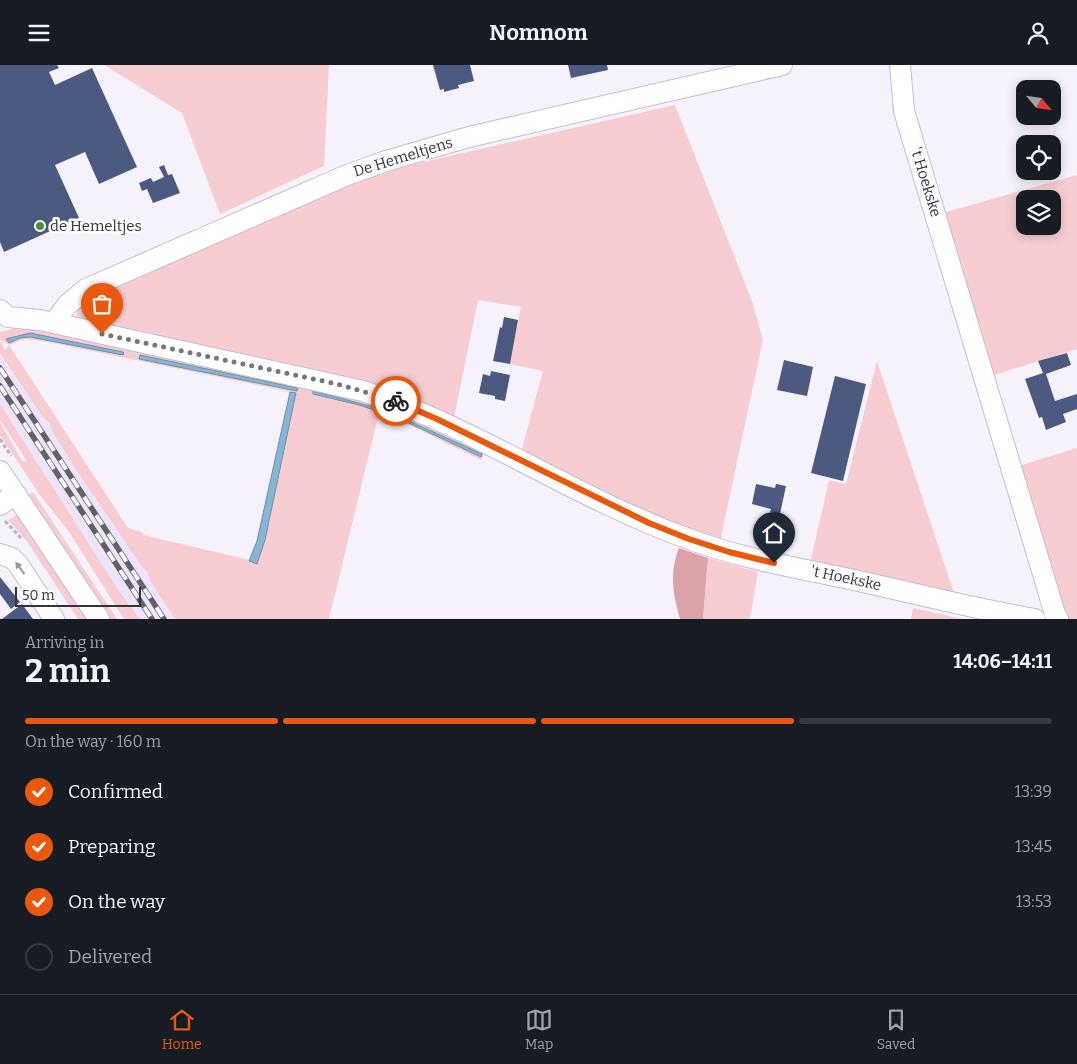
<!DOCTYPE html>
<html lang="en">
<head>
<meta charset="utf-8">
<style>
  body { margin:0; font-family:Bitter,serif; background:#242831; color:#f1f3f6; height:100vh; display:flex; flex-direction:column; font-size:19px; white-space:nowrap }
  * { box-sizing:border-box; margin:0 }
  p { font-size:16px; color:#9ea1a6 }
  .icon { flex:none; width:28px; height:28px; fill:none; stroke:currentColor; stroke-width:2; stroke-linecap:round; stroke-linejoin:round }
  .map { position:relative; height:554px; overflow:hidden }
  .sheet { display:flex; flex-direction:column; background:#171b24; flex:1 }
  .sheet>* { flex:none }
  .needle { width:32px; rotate:119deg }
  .tools { position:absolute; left:1016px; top:15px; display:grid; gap:10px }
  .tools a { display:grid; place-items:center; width:45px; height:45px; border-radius:10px; background:#171b24; box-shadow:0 2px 12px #0003; font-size:25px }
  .scale { position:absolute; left:15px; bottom:12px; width:126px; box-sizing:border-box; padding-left:5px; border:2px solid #36323c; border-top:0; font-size:14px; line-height:18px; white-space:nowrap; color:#36323c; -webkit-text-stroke:4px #fff; paint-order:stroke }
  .pin { position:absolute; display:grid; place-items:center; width:42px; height:42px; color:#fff; margin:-51px -21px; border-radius:50% 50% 50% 0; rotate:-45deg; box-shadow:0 0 5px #0007 }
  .pin .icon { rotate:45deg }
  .courier { position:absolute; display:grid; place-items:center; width:50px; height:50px; margin:-25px; border:4px solid #ea580c; border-radius:50%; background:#fff; color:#222; box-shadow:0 1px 6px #0007 }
  .head em { font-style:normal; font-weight:700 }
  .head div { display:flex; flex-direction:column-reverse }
  .head { display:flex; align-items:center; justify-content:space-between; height:85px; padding:0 25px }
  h1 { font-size:32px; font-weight:700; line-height:38px }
  .bar { display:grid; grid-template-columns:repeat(4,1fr); gap:8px 5px; align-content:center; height:60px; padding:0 25px }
  .bar i { height:6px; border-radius:4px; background:#363941 }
  .bar .on { background:#ea580c }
  .bar p { grid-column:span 4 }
  ol { padding:0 25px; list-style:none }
  li { display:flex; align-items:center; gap:15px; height:55px }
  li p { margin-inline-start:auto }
  li .icon { padding:5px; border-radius:50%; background:#ea580c; color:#fff; stroke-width:4 }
  li:last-child { color:#9ea1a6 }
  li i { width:28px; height:28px; border:2px solid #363941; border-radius:50% }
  header { display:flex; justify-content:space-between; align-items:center; height:65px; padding:0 25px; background:#171b24; font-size:22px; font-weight:700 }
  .menu { display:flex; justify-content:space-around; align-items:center; height:70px; border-top:1px solid #363941; background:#171b24; font-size:14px; color:#9ea1a6 }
  .menu a { display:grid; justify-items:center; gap:2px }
  .menu .on { color:#ea580c }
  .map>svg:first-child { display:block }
  .built { fill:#eee4fe }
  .green { fill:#f8cdd2; fill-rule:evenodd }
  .forest { fill:#dba3aa }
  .water { fill:#87b6d4; stroke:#6f8ea6 }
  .building { fill:#4c5980 }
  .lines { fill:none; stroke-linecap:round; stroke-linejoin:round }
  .minor-casing { stroke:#c5bbd4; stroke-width:22 }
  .path { stroke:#b7b3bd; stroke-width:3; stroke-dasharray:4 2.5; stroke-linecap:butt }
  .minor { stroke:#fff; stroke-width:20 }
  .rail-casing { stroke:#64606a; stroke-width:5.5 }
  .rail { stroke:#fff; stroke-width:4; stroke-dasharray:11; stroke-linecap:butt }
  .oneway { fill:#9a989e }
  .done { stroke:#79757f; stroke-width:5; stroke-dasharray:0 9 }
  .route { stroke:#ea580c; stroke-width:6 }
  .poi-dot { fill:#528f2f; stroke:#fff; stroke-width:2 }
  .labels { text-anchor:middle; stroke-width:5; stroke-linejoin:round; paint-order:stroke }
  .street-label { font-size:15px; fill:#36323c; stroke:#fff }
  .poi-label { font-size:15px; fill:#36323c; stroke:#fff; text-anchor:start }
</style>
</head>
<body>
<header><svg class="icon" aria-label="menu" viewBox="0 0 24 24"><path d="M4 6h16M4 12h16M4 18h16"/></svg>Nomnom<svg class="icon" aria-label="person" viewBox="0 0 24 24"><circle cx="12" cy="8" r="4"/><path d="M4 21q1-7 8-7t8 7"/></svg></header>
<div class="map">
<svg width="1077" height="554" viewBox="0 0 1077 554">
  <rect width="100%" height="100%" fill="#f6f2fc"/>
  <!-- built -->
  <path class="built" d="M0,288L42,351L50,359L53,368L79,409L142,502L147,507L152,519L175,554H140L119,526L0,339Z"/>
  <!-- green -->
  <path class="green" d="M104,0H329L324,101L220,149L182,48Z
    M675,40L752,236L763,275L720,477L686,468L520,391L543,306L509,299L521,242L478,235L453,358L75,253L79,241L85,237L319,127L349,117L427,96Z
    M1077,110V284L988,312L939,149ZM1025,134H1052V161H1025Z
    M25,261L347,328L486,385L481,395L405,358L379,348L329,554H175L152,519L147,507L142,502L79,409L53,368L50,359L42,351L0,288V276L5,285L9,280L0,275V267ZM25,274L48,277L296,328L257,499L250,497V495L143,470L142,467L128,463L9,280ZM140,290L297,323V326L139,294ZM314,326L385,345L482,390L480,391L396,352L359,340L313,329Z
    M877,296L955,531L810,498L829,415L846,419Z
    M0,339L119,526L140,554H124L69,467L39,429L0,370V357L22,396H27L0,355Z
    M1077,383V554H1065L1015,402Z
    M33,427L117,554H107L26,431Z
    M18,449L87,554H78L26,475L8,455Z
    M708,493L758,507L750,554H703Z
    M913,543L962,554H911Z"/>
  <!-- forest -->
  <path class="forest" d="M679,483L708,493L703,554H680C673,529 669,508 679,483Z"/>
  <!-- water -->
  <path class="water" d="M30,268L123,287L124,288L123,290L30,272L20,273L9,278L6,274Z
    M140,290L298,323L297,326L139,294Z
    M313,326L385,345L482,389L481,392L396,352L359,340L313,329Z
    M290,327L296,328L265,475L257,499L249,496L257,476Z"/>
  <!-- building -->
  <path class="building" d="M0,0H57L59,3L49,7L55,20L92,3L137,102L99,119L85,87L55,100L79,153L4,187L0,177Z
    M433,0H470L474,16L458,20L459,23L444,27V24L440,25Z
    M568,0H607L608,5L571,13Z
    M164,100L168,110L172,109L180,128L153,138L147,124L142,126L139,118L151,113L153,117L164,112L159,102Z
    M504,252L518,255L510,299L493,296L500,262L502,263Z
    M1067,288L1071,300L1046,309L1055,336L1077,329V344L1063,349L1066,357L1046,365L1042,352L1039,353L1025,314L1043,308L1038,296Z
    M784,295L813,302L807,331L777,325Z
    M491,306L510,310L505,336L495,334V331L479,328L483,309L490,311Z
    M835,311L866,319L843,416L811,408Z
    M756,419L775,423L776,419L786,421L780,449L770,447L771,444L752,439Z
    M0,512L20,537L11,544L0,529Z
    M22,539L33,554H2Z"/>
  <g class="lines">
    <!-- minor casing -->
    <g class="minor-casing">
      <path id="minor" d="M900,0L904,46L1055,549L1058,554
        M0,245L8,252L40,255L363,326C477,363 577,434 689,474C742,494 799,503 854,515C914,528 974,544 1035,554
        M54,258L67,240L86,224L347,110L386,96L469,72L782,0
        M0,406L99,554
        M0,440L16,429
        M0,489L12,493L18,499L54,554"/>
    </g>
    <!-- path -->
    <path class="path" d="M0,374L11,391
      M5,456L21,473"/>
    <!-- minor -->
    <use href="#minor" class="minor"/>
    <!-- rail casing -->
    <g class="rail-casing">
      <path id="rail" d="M0,303L164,554
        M0,321L152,554"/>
    </g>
    <!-- rail -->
    <use href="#rail" class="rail"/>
  </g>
  <!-- one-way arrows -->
  <defs><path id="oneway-solid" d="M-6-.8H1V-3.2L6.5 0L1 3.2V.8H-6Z" transform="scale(1.25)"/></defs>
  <use class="oneway" href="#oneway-solid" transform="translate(20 503) rotate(-126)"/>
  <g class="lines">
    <!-- done -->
    <path class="done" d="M102,269L337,319L396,336"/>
    <!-- route -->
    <path class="route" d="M396,336L439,355L649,458L689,474L729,487L774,498"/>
  </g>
  <!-- markers -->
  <circle class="poi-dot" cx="40" cy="161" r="5"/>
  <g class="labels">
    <!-- street labels -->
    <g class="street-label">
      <text transform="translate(403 92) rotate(-17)" y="5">De Hemeltjens</text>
      <text transform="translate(926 117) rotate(73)" y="5">'t Hoekske</text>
      <text transform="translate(846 513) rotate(12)" y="5">'t Hoekske</text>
    </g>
    <!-- poi labels -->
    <g class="poi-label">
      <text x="50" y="166">de Hemeltjes</text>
    </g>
  </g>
</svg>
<div class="tools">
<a><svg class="needle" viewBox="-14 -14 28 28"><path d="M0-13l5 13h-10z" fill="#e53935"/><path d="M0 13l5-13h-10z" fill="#9ea1a6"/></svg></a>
<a><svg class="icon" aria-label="locate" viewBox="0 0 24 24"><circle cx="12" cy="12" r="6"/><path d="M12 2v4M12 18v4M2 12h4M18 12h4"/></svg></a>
<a><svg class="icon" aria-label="layers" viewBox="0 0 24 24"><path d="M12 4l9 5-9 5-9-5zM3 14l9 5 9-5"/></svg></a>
</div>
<div class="scale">50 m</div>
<div class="pin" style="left:102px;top:269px;background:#ea580c"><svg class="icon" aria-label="bag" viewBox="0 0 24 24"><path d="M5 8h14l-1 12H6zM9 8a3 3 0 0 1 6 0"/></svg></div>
<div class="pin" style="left:774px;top:498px;background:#1f2937"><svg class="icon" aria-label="home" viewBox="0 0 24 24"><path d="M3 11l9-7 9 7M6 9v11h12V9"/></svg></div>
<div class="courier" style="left:396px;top:336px"><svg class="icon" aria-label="bike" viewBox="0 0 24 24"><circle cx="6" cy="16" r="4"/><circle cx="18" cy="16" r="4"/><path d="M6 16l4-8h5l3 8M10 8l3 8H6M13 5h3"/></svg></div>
</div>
<section class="sheet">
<div class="head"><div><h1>2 min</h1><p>Arriving in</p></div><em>14:06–14:11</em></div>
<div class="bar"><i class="on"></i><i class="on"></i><i class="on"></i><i></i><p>On the way · 160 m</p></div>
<ol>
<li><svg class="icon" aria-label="check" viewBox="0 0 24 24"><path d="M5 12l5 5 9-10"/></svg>Confirmed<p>13:39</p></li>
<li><svg class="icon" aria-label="check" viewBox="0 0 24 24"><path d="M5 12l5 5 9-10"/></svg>Preparing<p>13:45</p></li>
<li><svg class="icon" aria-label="check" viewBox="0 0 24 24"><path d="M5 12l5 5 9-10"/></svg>On the way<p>13:53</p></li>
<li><i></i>Delivered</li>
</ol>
</section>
<nav class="menu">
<a class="on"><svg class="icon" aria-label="home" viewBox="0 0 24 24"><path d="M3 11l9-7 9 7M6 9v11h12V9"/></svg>Home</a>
<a><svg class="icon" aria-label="map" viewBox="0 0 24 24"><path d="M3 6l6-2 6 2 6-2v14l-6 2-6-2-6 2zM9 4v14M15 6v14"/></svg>Map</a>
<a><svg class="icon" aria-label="saved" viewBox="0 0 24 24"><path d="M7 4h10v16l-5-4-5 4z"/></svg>Saved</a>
</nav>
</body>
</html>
